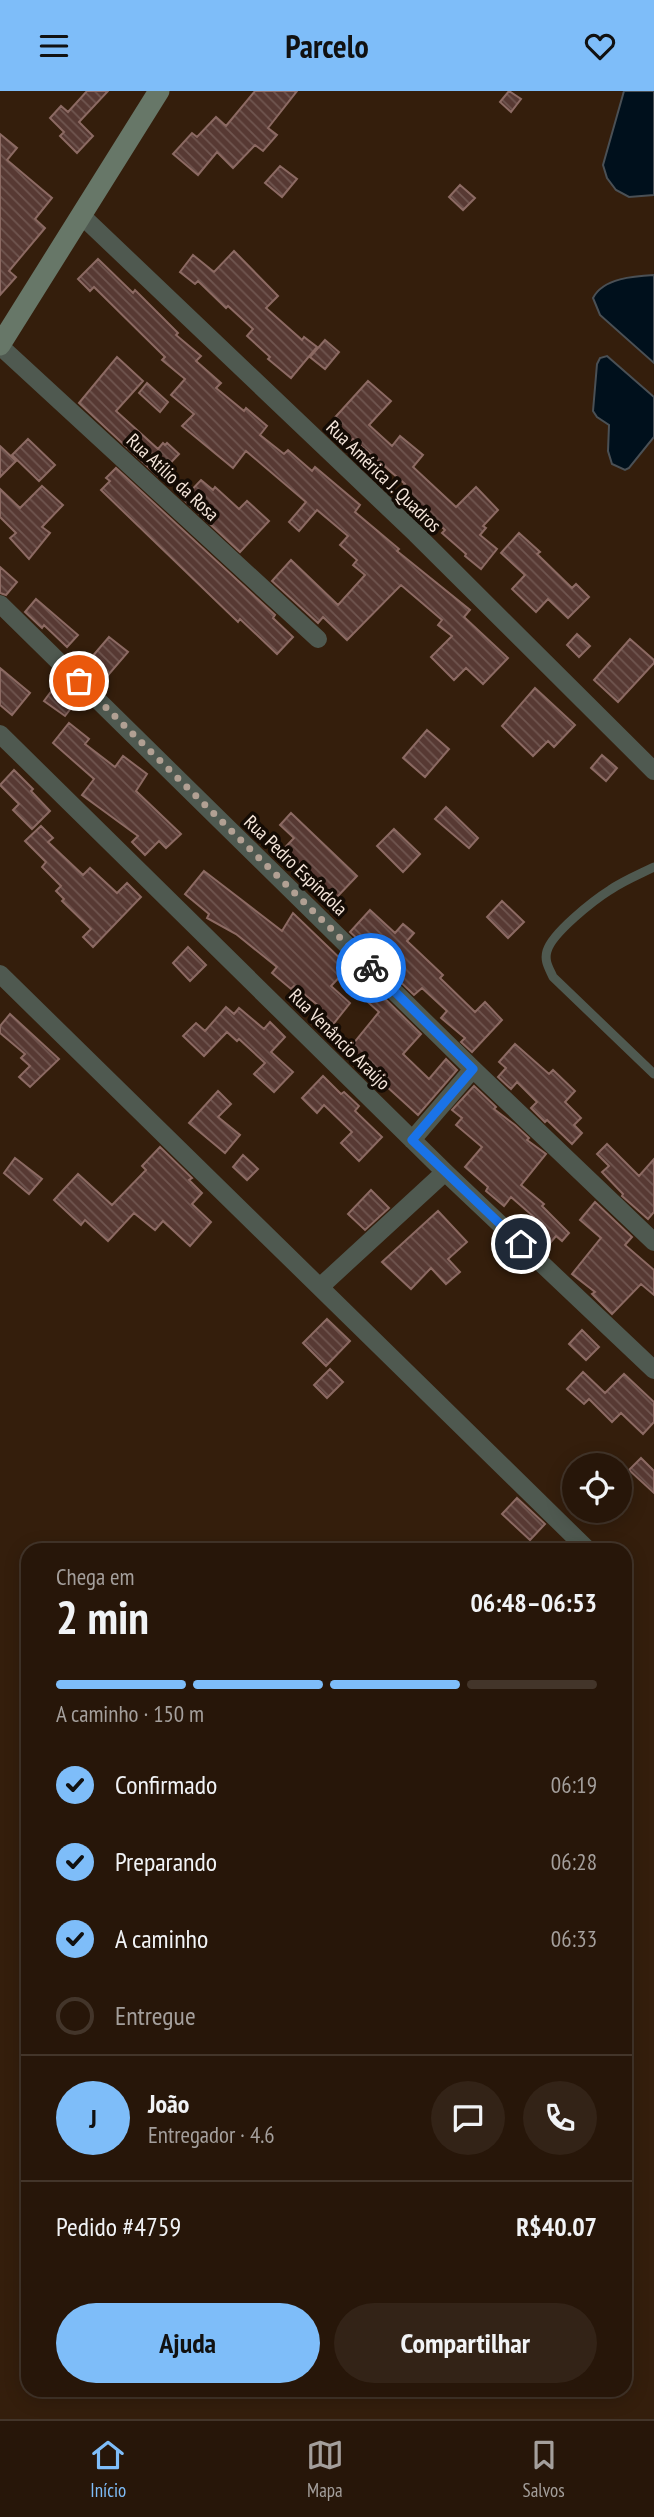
<!DOCTYPE html>
<html lang="pt">
<head>
<meta charset="utf-8">
<style>
  body { margin:0; font-family:"PT Sans Narrow",sans-serif; background:#332317; color:#f1f3f6; height:100vh; display:flex; flex-direction:column; font-size:26px; white-space:nowrap }
  * { box-sizing:border-box; margin:0 }
  p { font-size:23px; color:#a49f9c }
  .icon { flex:none; width:38px; height:38px; fill:none; stroke:currentColor; stroke-width:2; stroke-linecap:round; stroke-linejoin:round }
  .map { position:relative; flex:1; overflow:hidden }
  .drawer { position:absolute; left:21px; top:1452px; width:611px; height:854px; display:flex; flex-direction:column; background:#271609; border-radius:21px; box-shadow:0 4px 18px #0003,0 0 0 2px #43352a }
  .drawer>* { flex:none }
  .buttons { position:absolute; left:562px; top:1362px; display:grid; gap:14px }
  .buttons a { display:grid; place-items:center; width:70px; height:70px; border-radius:50%; background:#271609; box-shadow:0 4px 18px #0003,0 0 0 2px #43352a; font-size:35px }
  .pin { position:absolute; display:grid; place-items:center; width:60px; height:60px; color:#fff; margin:-30px; border:4px solid #fff; border-radius:50%; box-shadow:0 2px 7px #0007 }
  .courier { position:absolute; display:grid; place-items:center; width:70px; height:70px; margin:-35px; border:5px solid #1a73e8; border-radius:50%; background:#fff; color:#222; box-shadow:0 2px 9px #0007 }
  .overview em { font-style:normal; font-weight:700 }
  .overview div { display:flex; flex-direction:column-reverse }
  .overview { display:flex; align-items:center; justify-content:space-between; height:119px; padding:0 35px }
  h1 { font-size:46px; font-weight:700; line-height:52px }
  .bar { display:grid; grid-template-columns:repeat(4,1fr); gap:10px 7px; align-content:center; height:84px; padding:0 35px }
  .bar i { height:9px; border-radius:5px; background:#43352a }
  .bar .on { background:#7ebdf9 }
  .bar p { grid-column:span 4 }
  .line { display:flex; align-items:center; gap:18px; padding:0 35px; border-top:2px solid #43352a }
  .line div { flex:1 }
  .round { display:grid; place-items:center; flex:none; width:74px; height:74px; border-radius:37px; background:#332317 }
  ol { padding:0 35px; list-style:none }
  li { display:flex; align-items:center; gap:21px; height:77px }
  li p { margin-inline-start:auto }
  li .icon { padding:7px; border-radius:50%; background:#7ebdf9; color:#111; stroke-width:4 }
  li:last-child { color:#a49f9c }
  li i { width:38px; height:38px; border:4px solid #43352a; border-radius:50% }
  .primary-button { display:flex; gap:14px; margin-top:auto; padding:14px 35px }
  .primary-button a { flex:1; height:80px; border-radius:42px; background:#7ebdf9; color:#111; font-size:28px; font-weight:700; line-height:80px; text-align:center }
  .primary-button a+a { background:#332317; color:#f1f3f6 }
  header { display:flex; justify-content:space-between; align-items:center; height:91px; padding:0 35px; background:#7ebdf9; color:#111; font-size:32px; font-weight:700 }
  .dock { display:flex; justify-content:space-around; align-items:center; height:98px; border-top:2px solid #43352a; background:#271609; font-size:19px; color:#a49f9c }
  .dock a { display:grid; justify-items:center; gap:4px }
  .dock .on { color:#7ebdf9 }
  .map>svg:first-child { display:block }
  .water { fill:#00101c; stroke:#4a5055; stroke-width:2 }
  .building { fill:url(#building-back-hatch); stroke:#8c6a63; stroke-width:2 }
  .lines { fill:none; stroke-linecap:round; stroke-linejoin:round }
  .lane { stroke:#4f5950; stroke-width:9 }
  .street { stroke:#4f5950; stroke-width:18 }
  .secondary { stroke:#677768; stroke-width:21 }
  .done { stroke:#b1a093; stroke-width:7; stroke-dasharray:0 12.6 }
  .route { stroke:#1a73e8; stroke-width:9 }
  .labels { text-anchor:middle; stroke-width:7; stroke-linejoin:round; paint-order:stroke }
  .street-label { font-size:19px; fill:#f5e6db; stroke:#140b04 }
</style>
</head>
<body>
<header><svg class="icon" aria-label="menu" viewBox="0 0 24 24"><path d="M4 6h16M4 12h16M4 18h16"/></svg>Parcelo<svg class="icon" aria-label="heart" viewBox="0 0 24 24"><path d="M12 20l-8-8c-3-5 5-10 8-4 3-6 11-1 8 4z"/></svg></header>
<div class="map">
<svg width="654" height="2328" viewBox="0 0 654 2328">
  <defs>
    <pattern id="building-back-hatch" width="6" height="6" patternUnits="userSpaceOnUse" patternTransform="scale(1.75)"><rect width="6" height="6" fill="#573933"/><path d="M-1 5l2 2M0 0l6 6M5-1l2 2" fill="none" stroke="#705650"/></pattern>
  </defs>
  <rect width="100%" height="100%" fill="#341e0c"/>
  <!-- water -->
  <path class="water" d="M624,0H654V104L629,106L616,99L607,87L603,74Z
    M654,184V272L600,224L593,207C603,187 635,185 654,184Z
    M607,265L654,306V346L629,377L625,379L612,373L608,360L609,334L597,326L593,320L597,273L600,267Z"/>
  <!-- building -->
  <path class="building" d="M87,0H108L79,31L93,45L77,62L60,45L64,41L50,27L61,15L68,21Z
    M255,0H297L268,37L277,44L263,60L255,54L233,77L217,61L198,84L173,63L192,42L197,46L216,26L226,35Z
    M509,0L521,8L511,21L500,11Z
    M0,43L17,57L7,69L52,107L35,128L45,137L9,180L16,186L0,204Z
    M280,75L297,88L282,106L265,92Z
    M460,94L475,107L463,119L449,106Z
    M234,160L278,205L266,217L302,249L304,246L317,256L291,287L268,268L270,266L247,245L253,238L228,215L226,217L198,190L195,193L180,181L193,164L214,181Z
    M98,168L133,202L135,199L178,242L176,244L201,265L196,270L221,292L216,297L244,320L246,317L267,335L260,344L284,363L288,359L312,380L315,376L360,414L355,421L399,458L397,460L470,519L464,526L508,567L483,593L466,577L454,589L431,566L452,545L438,534L442,529L401,494L347,549L323,526L318,532L272,490L291,469L338,514L365,484L353,474L357,469L340,454L348,445L317,419L299,440L289,431L306,411L246,360L233,377L182,335L194,323L171,304L185,288L162,269L165,266L94,196L90,200L78,188Z
    M325,249L339,261L325,278L310,266Z
    M117,266L143,290L116,320L158,358L163,352L165,354L167,352L179,363L158,385L79,312Z
    M368,290L391,310L369,334L392,355L400,345L423,364L413,376L456,416L476,396L498,419L483,435L486,437L480,444L497,458L481,478L465,465L466,463L442,442L445,439L401,398L405,393L353,348L349,351L329,333Z
    M147,292L168,311L160,321L139,302Z
    M28,348L55,374L39,390L12,364Z
    M0,355L16,370L0,386Z
    M116,377L275,524L273,527L293,546L277,563L240,528L238,531L101,399L110,390L106,387Z
    M201,389L213,399L215,396L239,418L247,410L269,430L240,461L183,408Z
    M42,395L63,414L42,436L50,442L29,468L10,447L16,442L0,426V398L20,417Z
    M519,442L540,461L537,463L572,497L576,493L589,506L568,527L548,508L536,521L512,498L525,484L501,462Z
    M0,476L17,491L6,504L0,502Z
    M36,508L78,544L67,556L44,534L42,537L25,521Z
    M577,543L590,555L579,566L567,554Z
    M109,546L128,561L103,590L85,574Z
    M630,548L654,569V572L618,611L594,589Z
    M0,577L30,602L12,624L0,614Z
    M59,590L79,607L65,625L44,610Z
    M535,597L575,634L554,656L548,650L533,665L502,635Z
    M69,632L89,648L85,653L115,676L123,665L147,683L136,700L181,743L166,757L159,750L145,764L132,751L138,745L82,704L94,688L53,652Z
    M427,639L449,658L425,686L403,667Z
    M602,664L617,677L606,690L591,677Z
    M14,679L33,698L31,700L50,720L32,738L13,719L19,713L0,694Z
    M446,716L478,747L469,757L435,728Z
    M291,722L357,785L335,808L299,773L293,780L277,765L294,747L280,734Z
    M41,735L53,747L48,751L83,784L90,777L117,802L127,792L141,806L93,856L83,846L91,838L62,810L64,808L56,800L61,795L42,776L46,771L25,750Z
    M394,738L420,763L403,781L377,755Z
    M204,780L282,840L293,822L349,876L331,895L350,912L331,936L315,922L320,916L294,895L291,898L272,882L277,876L236,843L207,827L209,823L185,803Z
    M502,810L524,831L508,847L487,826Z
    M370,819L395,842L403,833L414,842L407,850L443,884L440,887L475,921L485,911L502,929L472,961L461,951L465,947L441,927L447,920L422,897L414,904L385,876L386,874L350,841Z
    M188,856L206,874L190,890L173,872Z
    M370,893L421,943L403,963L429,988L446,968L457,979L418,1024L374,984L376,982L348,959L379,921L360,904Z
    M226,916L234,923L239,917L264,938L270,931L285,946L271,961L293,981L274,1001L254,983L265,972L239,948L237,950L227,941L204,965L183,945L196,932L205,940Z
    M10,923L59,968L30,996L19,986L30,975L21,967L25,963L0,942V935Z
    M515,953L549,983L553,979L575,1000L565,1011L581,1027L574,1034L582,1042L572,1053L547,1029L545,1031L531,1017L537,1011L517,991L511,998L498,986L506,977L499,971Z
    M323,985L341,1003L344,1001L359,1015L355,1020L382,1046L359,1070L341,1052L352,1041L324,1014L317,1022L302,1007Z
    M474,995L496,1016L494,1018L515,1034L529,1047L527,1049L546,1063L521,1094L544,1113L542,1115L569,1142L562,1150L556,1145L551,1151L530,1131L534,1126L511,1106L504,1115L486,1100L488,1096L465,1076L482,1056L456,1034L462,1027L452,1019Z
    M218,1000L231,1013L218,1026L240,1044L225,1062L189,1032Z
    M607,1053L639,1085L654,1068V1121L648,1128L622,1105L623,1103L602,1081L609,1075L597,1063Z
    M160,1056L192,1087L189,1089L202,1102L192,1113L211,1131L190,1155L163,1130L155,1139L134,1122L108,1150L85,1129L81,1134L54,1109L78,1083L112,1114L146,1079L142,1075Z
    M243,1064L258,1078L247,1089L233,1076Z
    M15,1067L42,1088L29,1103L4,1082Z
    M371,1099L389,1117L365,1139L348,1123Z
    M595,1111L632,1146L625,1154L654,1179V1204L641,1193L612,1223L592,1203L595,1201L572,1183L601,1147L580,1129Z
    M438,1120L467,1151L448,1168L460,1181L446,1193L431,1177L411,1198L382,1171Z
    M327,1228L350,1250L326,1275L303,1252Z
    M582,1239L599,1256L586,1269L569,1253Z
    M330,1278L343,1291L327,1307L314,1294Z
    M583,1281L605,1302L624,1283L654,1311V1331L643,1343L621,1322L612,1331L589,1308L584,1313L567,1298Z
    M641,1367L654,1380V1402L629,1379Z
    M517,1407L545,1433L530,1449L502,1423Z"/>
  <g class="lines">
    <!-- lane -->
    <path class="lane" d="M654,776C640,783 623,790 610,799C594,809 552,842 547,860C544,870 549,877 553,886L654,983"/>
    <!-- street -->
    <path class="street" d="M81,124L416,443L654,680
      M0,255L318,548
      M0,513L473,978L654,1151
      M0,643L445,1081L654,1279
      M0,883L589,1460
      M412,1049L473,978
      M321,1195L445,1081"/>
    <!-- secondary -->
    <path class="secondary" d="M0,254L159,0"/>
  </g>
  <g class="lines">
    <!-- done -->
    <path class="done" d="M79,590L371,877"/>
    <!-- route -->
    <path class="route" d="M371,877L473,978L412,1049L521,1153"/>
  </g>
  <g class="labels">
    <!-- street labels -->
    <g class="street-label">
      <text transform="translate(384 385) rotate(44)" y="7">Rua América J. Quadros</text>
      <text transform="translate(173 386) rotate(43)" y="7">Rua Atílio da Rosa</text>
      <text transform="translate(296 774) rotate(44)" y="7">Rua Pedro Espíndola</text>
      <text transform="translate(340 948) rotate(45)" y="7">Rua Venâncio Araújo</text>
    </g>
  </g>
</svg>
<div class="buttons">
<a><svg class="icon" aria-label="locate" viewBox="0 0 24 24"><circle cx="12" cy="12" r="6"/><path d="M12 2v4M12 18v4M2 12h4M18 12h4"/></svg></a>
</div>
<div class="pin" style="left:79px;top:590px;background:#ea580c"><svg class="icon" aria-label="bag" viewBox="0 0 24 24"><path d="M5 8h14l-1 12H6zM9 8a3 3 0 0 1 6 0"/></svg></div>
<div class="pin" style="left:521px;top:1153px;background:#1f2937"><svg class="icon" aria-label="home" viewBox="0 0 24 24"><path d="M3 11l9-7 9 7M6 9v11h12V9"/></svg></div>
<div class="courier" style="left:371px;top:877px"><svg class="icon" aria-label="bike" viewBox="0 0 24 24"><circle cx="6" cy="16" r="4"/><circle cx="18" cy="16" r="4"/><path d="M6 16l4-8h5l3 8M10 8l3 8H6M13 5h3"/></svg></div>
<section class="drawer">
<div class="overview"><div><h1>2 min</h1><p>Chega em</p></div><em>06:48–06:53</em></div>
<div class="bar"><i class="on"></i><i class="on"></i><i class="on"></i><i></i><p>A caminho · 150 m</p></div>
<ol>
<li><svg class="icon" aria-label="check" viewBox="0 0 24 24"><path d="M5 12l5 5 9-10"/></svg>Confirmado<p>06:19</p></li>
<li><svg class="icon" aria-label="check" viewBox="0 0 24 24"><path d="M5 12l5 5 9-10"/></svg>Preparando<p>06:28</p></li>
<li><svg class="icon" aria-label="check" viewBox="0 0 24 24"><path d="M5 12l5 5 9-10"/></svg>A caminho<p>06:33</p></li>
<li><i></i>Entregue</li>
</ol>
<div class="line" style="height:126px"><b class="round" style="background:#7ebdf9;color:#111">J</b><div><b>João</b><p>Entregador · 4.6</p></div><a class="round"><svg class="icon" aria-label="chat" viewBox="0 0 24 24"><path d="M4 5h16v11H9l-5 4z"/></svg></a><a class="round"><svg class="icon" aria-label="phone" viewBox="0 0 24 24"><path d="M5 4h4l2 5-3 2q2 4 5 5l2-3 5 2v4C11 20 4 13 5 4z"/></svg></a></div>
<div class="line" style="height:91px"><div>Pedido #4759</div><b>R$40.07</b></div>
<div class="primary-button"><a>Ajuda</a><a>Compartilhar</a></div>
</section>
</div>
<nav class="dock">
<a class="on"><svg class="icon" aria-label="home" viewBox="0 0 24 24"><path d="M3 11l9-7 9 7M6 9v11h12V9"/></svg>Início</a>
<a><svg class="icon" aria-label="map" viewBox="0 0 24 24"><path d="M3 6l6-2 6 2 6-2v14l-6 2-6-2-6 2zM9 4v14M15 6v14"/></svg>Mapa</a>
<a><svg class="icon" aria-label="saved" viewBox="0 0 24 24"><path d="M7 4h10v16l-5-4-5 4z"/></svg>Salvos</a>
</nav>
</body>
</html>
